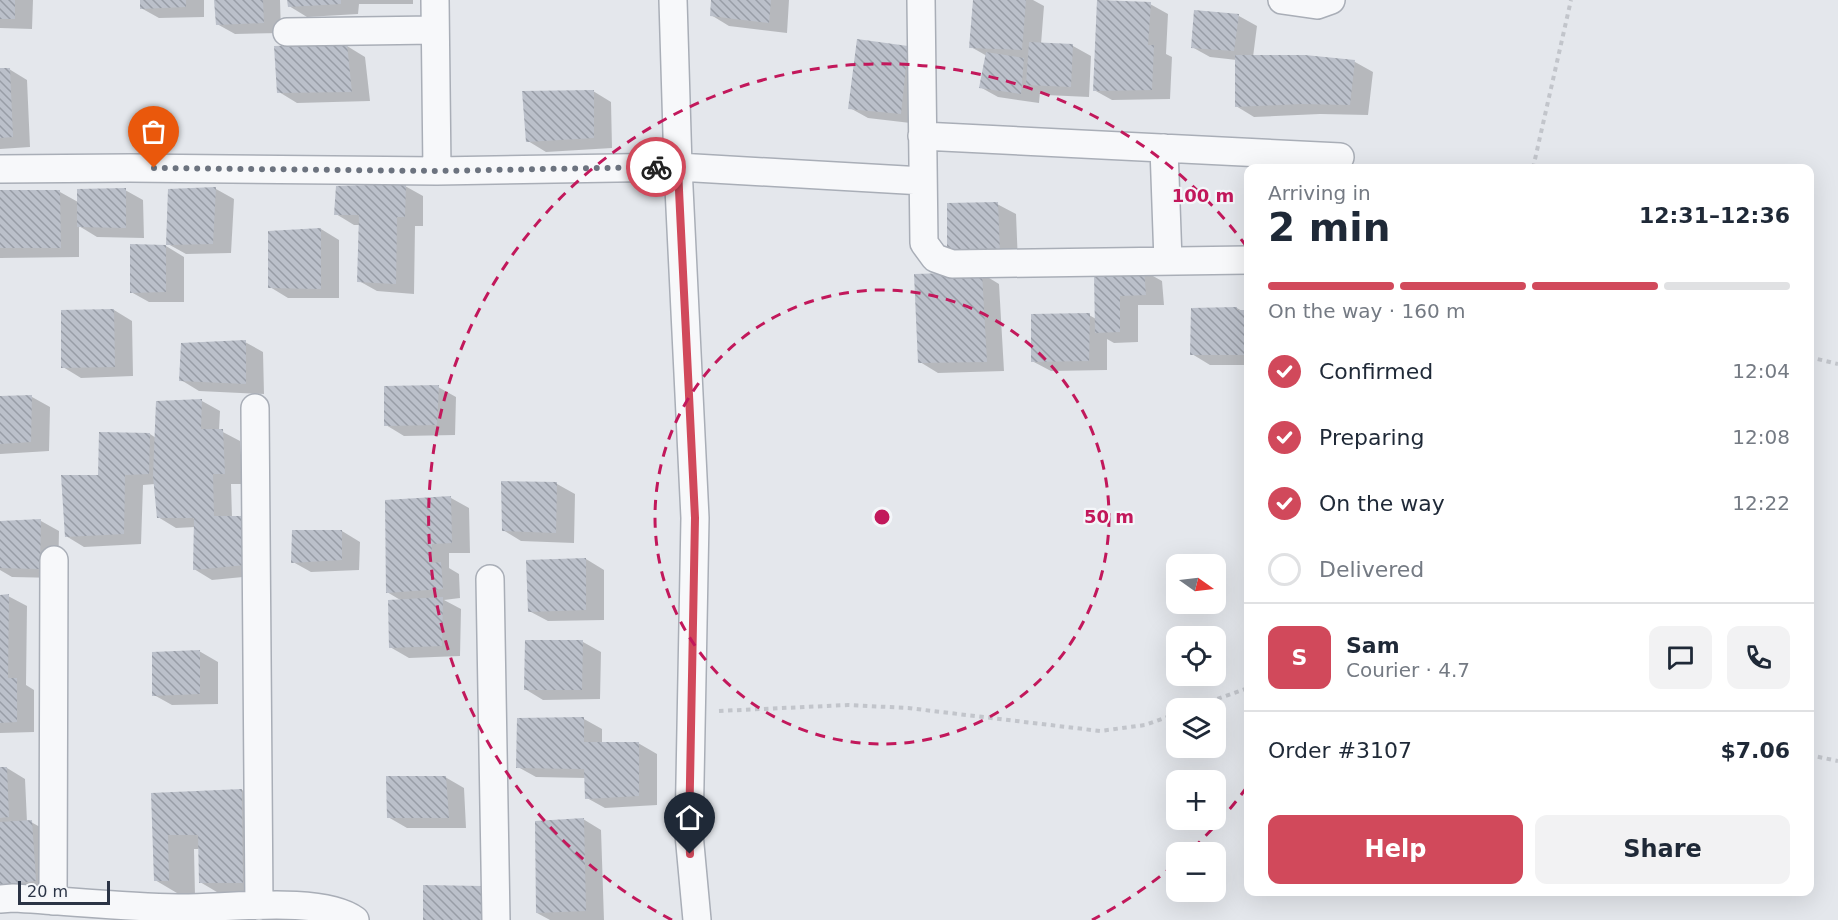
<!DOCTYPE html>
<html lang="en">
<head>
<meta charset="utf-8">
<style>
  body { margin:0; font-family:"DejaVu Sans",sans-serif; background:#f2f2f3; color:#1f2937; height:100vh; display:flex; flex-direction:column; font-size:22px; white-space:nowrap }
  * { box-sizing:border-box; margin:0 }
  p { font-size:20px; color:#747a83 }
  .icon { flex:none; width:33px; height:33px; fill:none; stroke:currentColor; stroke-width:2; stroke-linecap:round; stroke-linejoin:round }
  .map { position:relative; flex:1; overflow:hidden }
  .panel { position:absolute; left:1244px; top:164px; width:570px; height:732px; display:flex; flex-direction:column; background:#fff; border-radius:12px; box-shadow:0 6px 24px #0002 }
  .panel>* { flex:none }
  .needle { width:39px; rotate:104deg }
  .fabs { position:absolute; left:1166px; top:554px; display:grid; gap:12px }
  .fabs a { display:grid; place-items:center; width:60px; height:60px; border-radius:12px; background:#fff; box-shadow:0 6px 24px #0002; font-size:30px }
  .scale { position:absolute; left:18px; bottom:15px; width:92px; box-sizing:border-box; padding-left:6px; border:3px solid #2b3445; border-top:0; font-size:16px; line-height:21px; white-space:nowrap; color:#2b3445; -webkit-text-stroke:4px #f4f6f9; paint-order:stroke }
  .pin { position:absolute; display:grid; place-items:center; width:51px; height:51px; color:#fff; margin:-62px -26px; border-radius:50% 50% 50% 0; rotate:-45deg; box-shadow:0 0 6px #0007 }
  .pin .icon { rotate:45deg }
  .courier { position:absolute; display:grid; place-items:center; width:60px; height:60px; margin:-30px; border:4px solid #d1495b; border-radius:50%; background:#fff; color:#222; box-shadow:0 2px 8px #0007 }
  .overview em { font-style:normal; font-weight:700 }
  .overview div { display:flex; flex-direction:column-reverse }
  .overview { display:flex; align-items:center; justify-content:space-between; height:102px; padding:0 24px }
  h1 { font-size:39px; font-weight:700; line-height:45px }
  .bar { display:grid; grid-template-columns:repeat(4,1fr); gap:9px 6px; align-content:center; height:72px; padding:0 24px }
  .bar i { height:8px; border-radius:4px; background:#e0e1e3 }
  .bar .selected { background:#d1495b }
  .bar p { grid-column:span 4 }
  .line { display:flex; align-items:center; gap:15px; padding:0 24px; border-top:2px solid #e0e1e3 }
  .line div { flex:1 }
  .round { display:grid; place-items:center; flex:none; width:63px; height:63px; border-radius:12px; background:#f2f2f3 }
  ol { padding:0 24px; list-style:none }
  li { display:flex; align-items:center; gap:18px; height:66px }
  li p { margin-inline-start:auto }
  li .icon { padding:6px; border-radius:50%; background:#d1495b; color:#fff; stroke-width:4 }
  li:last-child { color:#747a83 }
  li i { width:33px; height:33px; border:3px solid #e0e1e3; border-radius:50% }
  .action { display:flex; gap:12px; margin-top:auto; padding:12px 24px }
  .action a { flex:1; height:69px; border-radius:12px; background:#d1495b; color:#fff; font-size:24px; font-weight:700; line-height:69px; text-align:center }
  .action a+a { background:#f2f2f3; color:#1f2937 }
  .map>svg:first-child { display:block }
  .shadow { fill:#0003 }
  .building { fill:url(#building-back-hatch) }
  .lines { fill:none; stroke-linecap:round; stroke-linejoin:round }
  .street-casing { stroke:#a9aeb7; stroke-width:30 }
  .path { stroke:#c2c5cb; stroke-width:4; stroke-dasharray:4.5 4.5; stroke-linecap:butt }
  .street { stroke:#f7f8fa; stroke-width:27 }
  .done { stroke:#6c737f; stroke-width:6; stroke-dasharray:0 10.8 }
  .route { stroke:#d1495b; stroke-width:8 }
  .ring { fill:none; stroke:#c2185b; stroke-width:3; stroke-dasharray:10 8 }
  .centre { fill:#c2185b; stroke:#f4f6f9; stroke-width:3 }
  .ring-label { font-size:18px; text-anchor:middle; font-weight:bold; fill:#c2185b; stroke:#f4f6f9; stroke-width:4.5; stroke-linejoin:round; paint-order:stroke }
</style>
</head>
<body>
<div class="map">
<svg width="1838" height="920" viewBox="0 0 1838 920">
  <defs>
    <pattern id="building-back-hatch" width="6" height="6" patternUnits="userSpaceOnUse" patternTransform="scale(1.5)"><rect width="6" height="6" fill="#bbc0ca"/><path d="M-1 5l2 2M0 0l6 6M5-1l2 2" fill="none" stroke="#989da6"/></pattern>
  </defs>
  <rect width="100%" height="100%" fill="#e4e7ec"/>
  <!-- shadow -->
  <path class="shadow" d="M0,0H33L32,29L0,28Z
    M141,0H204V17L159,18L141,8Z
    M215,0H280L281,33L235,34L217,24Z
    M289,0H413V4H359L358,14L307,17L289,6Z
    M712,0H789L787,33L729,26L711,15Z
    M975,0H1033L1044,6L1041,44L1073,46L1091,56L1089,97L1046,95L1040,92L1039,103L998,97L980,87L987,56L971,47Z
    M1098,0L1150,4L1168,14L1166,54L1172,57L1170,99L1112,100L1094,90Z
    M1239,16L1257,26L1253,57L1355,62L1373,72L1368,115L1320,114L1254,117L1236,106L1237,60L1210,57L1192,47Z
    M858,40L908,47L926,58L919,124L868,118L850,108Z
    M347,46L365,57L370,101L297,103L279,92Z
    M9,69L27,80L30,147L0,149V70Z
    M593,91L611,102L612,148L546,152L528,141Z
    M405,186L423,196V226H415L414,294L377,291L359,281L360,225H354L336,214Z
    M216,189L234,199L231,253L186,254L168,244L169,191Z
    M125,190L143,200L144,238L97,237L79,226V257L0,258V192H60L78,202Z
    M997,204L1016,214L1018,263L966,266Z
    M321,229L339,240V298H288L270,287Z
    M166,246L184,257V302H149L131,292Z
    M1144,271L1162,281L1164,305H1138V342L1114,343L1107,339V370L1051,371L1032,361L1089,315L1096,319Z
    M981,273L999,284L1004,371L938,373L920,362Z
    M1237,308L1242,311H1248V365H1210L1192,354Z
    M114,310L132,321L133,376L81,378L63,367Z
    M245,342L263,352L264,394L199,391L181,380Z
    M438,387L456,397L455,435L404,436L386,425Z
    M32,397L50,407L49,451L0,454V398Z
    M202,401L220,411L219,430L240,441L243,484H231L232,517L264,575L212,580L194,569L195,527L176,528L158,517L155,484L143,485L141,544L84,547L66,536L99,476L150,434L156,438Z
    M502,483L557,484L575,494L574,543L521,541L503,530Z
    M451,498L469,508L470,553H449V568L459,574L460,598L444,600L461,609L460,656L409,658L390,647L402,601L387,592Z
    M41,521L59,531L58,578L12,577L0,570V522Z
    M342,531L360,542L359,570L311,572L293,562Z
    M586,559L604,570V620L548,621L529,611Z
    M0,596H8L27,606L26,685L34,690V732L0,733Z
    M583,642L601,652L600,699L543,700L525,689Z
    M199,651L218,662V704L172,705L154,695Z
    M584,719L602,729V744L638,743L657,754V805L605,808L587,798L586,778L536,777L518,767Z
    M7,768L25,779L27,822H31L49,832L53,891L0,893V769Z
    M445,777L464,788L466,828H407L388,817Z
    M242,790L268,806L270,898H227L200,882V849H194L195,896H182L155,880L153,794Z
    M583,819L601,830L604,920H550L537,913Z"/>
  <!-- building -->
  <path class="building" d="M0,0H15V19H0Z
    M140,0H186V7L140,9Z
    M214,0H263L264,23L216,25Z
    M287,0H341V4L288,7Z
    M711,0H771L769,23L710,16Z
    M973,0H1026L1022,50L969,48Z
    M1097,0L1151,2L1148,45H1154L1152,90L1093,91Z
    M1194,10L1239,14L1234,51L1191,48Z
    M857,39L908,46L901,114L848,109Z
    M1029,42L1073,44L1071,87L1026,85Z
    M347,44L352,92L277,93L274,46Z
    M986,52L1024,58L1021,94L979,88Z
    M1235,55H1305L1355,60L1350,105L1301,104L1235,107Z
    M0,68H10L13,137L0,138Z
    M594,90V138L526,142L522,91Z
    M406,184L405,217H397L396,284L357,282L359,215H334L336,186Z
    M216,187L213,244L166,245L168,189Z
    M126,188V228L77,227V189Z
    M0,190H60L61,248H0Z
    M998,202L1000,253L947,257V203Z
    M321,228V289L268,288V231Z
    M130,244L166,245V292L130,293Z
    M1144,269L1146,295L1120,296V332L1095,333L1094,273Z
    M982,272L987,362L918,363L914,274Z
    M1237,307V310H1248V355H1190L1191,308Z
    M114,309L115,367L61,368V310Z
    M1090,313L1089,361L1031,362V314Z
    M246,340V384L179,381L181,343Z
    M439,385L437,425L384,426V386Z
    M32,395L31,442L0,444V396Z
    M202,399L201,429H223L225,474H213L214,516H246V565L193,570L194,518H157L153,476L156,401Z
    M99,432L150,433L149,474L125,475L124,534L65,537L61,475H98Z
    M501,481L557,482L556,533L502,531Z
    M451,496L452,543L432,544L431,563L441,562L443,589L386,593L385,500Z
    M41,519L40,569L0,568V521Z
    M292,530H342V560L291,563Z
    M586,558V610L528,612L526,560Z
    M9,594L8,678H17V722L0,723V595Z
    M443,597L442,646L389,648L388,600Z
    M525,640H583L582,690H524Z
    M200,650V694L152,696V652Z
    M584,717V742H639V796L585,799L584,769L516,768L517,718Z
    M0,767H7L9,817L0,818Z
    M386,776H446L449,818H387Z
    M242,789L243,883H199L198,835H168L169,881H154L151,793Z
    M584,818L586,911L536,913L535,821Z
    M32,820L36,881L0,885V822Z
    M423,885L482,886V920H423Z"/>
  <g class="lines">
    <!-- street casing -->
    <g class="street-casing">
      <path id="street" d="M435,0L437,171
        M673,0L678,167L695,518L689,834L697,920
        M921,0L924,243L935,258L952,264L1248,260
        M1282,0L1317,5L1331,0
        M287,32L435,30
        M922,136L1340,157
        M1164,148L1168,261
        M0,169L130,168L437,171L678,167L923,181
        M255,408L259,906
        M490,579L496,920
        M0,899L13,898C68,901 123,907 178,908C222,909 321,895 355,920
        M53,901L54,560"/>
    </g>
    <!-- path -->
    <path class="path" d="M1533,168L1571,0
      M1809,357L1838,364
      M1192,708L1248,688
      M719,711L848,705L908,708L1100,731L1145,725L1176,714
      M1809,755L1838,761"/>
    <!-- street -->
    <use href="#street" class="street"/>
  </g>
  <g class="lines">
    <!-- done -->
    <path class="done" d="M154,168L437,171L656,167"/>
    <!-- route -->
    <path class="route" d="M656,167H678L679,190L695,518L689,834L690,854"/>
  </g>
  <!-- distance rings -->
  <g class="ring">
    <circle cx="882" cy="517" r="227"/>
    <path d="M1247 787A454 454 0 0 1 1189 852M1174 865A454 454 0 0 1 1092 920M672 920A454 454 0 1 1 1247 247"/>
  </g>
  <circle cx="882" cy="517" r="9" class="centre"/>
  <g class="ring-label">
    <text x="1203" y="202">100 m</text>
    <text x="1109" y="523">50 m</text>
  </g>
</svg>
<div class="fabs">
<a><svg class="needle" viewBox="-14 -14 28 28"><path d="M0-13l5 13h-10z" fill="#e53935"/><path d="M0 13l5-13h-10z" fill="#747a83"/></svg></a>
<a><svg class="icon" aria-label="locate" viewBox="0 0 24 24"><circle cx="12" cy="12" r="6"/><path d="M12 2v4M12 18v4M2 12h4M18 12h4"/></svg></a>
<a><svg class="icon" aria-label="layers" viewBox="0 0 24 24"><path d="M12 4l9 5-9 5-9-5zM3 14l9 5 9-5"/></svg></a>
<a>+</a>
<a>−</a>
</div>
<div class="scale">20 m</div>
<div class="pin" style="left:154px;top:168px;background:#ea580c"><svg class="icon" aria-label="bag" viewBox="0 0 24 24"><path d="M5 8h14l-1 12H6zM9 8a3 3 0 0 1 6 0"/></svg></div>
<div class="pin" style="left:690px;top:854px;background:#1f2937"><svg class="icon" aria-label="home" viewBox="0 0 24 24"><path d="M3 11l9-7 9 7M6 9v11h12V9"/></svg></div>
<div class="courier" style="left:656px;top:167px"><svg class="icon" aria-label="bike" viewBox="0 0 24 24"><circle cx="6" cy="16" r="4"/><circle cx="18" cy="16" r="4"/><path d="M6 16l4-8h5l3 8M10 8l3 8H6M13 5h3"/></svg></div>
<section class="panel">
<div class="overview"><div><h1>2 min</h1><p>Arriving in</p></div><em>12:31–12:36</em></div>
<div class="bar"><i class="selected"></i><i class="selected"></i><i class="selected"></i><i></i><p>On the way · 160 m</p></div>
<ol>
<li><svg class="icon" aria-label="check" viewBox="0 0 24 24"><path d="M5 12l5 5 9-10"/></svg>Confirmed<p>12:04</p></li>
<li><svg class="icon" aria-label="check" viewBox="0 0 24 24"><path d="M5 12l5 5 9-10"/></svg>Preparing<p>12:08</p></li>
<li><svg class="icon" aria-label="check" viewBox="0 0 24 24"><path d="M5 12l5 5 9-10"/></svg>On the way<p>12:22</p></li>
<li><i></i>Delivered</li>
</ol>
<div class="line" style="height:108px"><b class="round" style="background:#d1495b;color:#fff">S</b><div><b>Sam</b><p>Courier · 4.7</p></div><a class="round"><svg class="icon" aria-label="chat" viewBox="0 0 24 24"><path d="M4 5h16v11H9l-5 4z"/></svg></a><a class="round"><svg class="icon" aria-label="phone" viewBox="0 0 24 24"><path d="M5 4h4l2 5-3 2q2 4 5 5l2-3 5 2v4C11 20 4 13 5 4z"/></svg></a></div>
<div class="line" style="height:78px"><div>Order #3107</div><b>$7.06</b></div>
<div class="action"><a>Help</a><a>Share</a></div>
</section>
</div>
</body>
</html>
